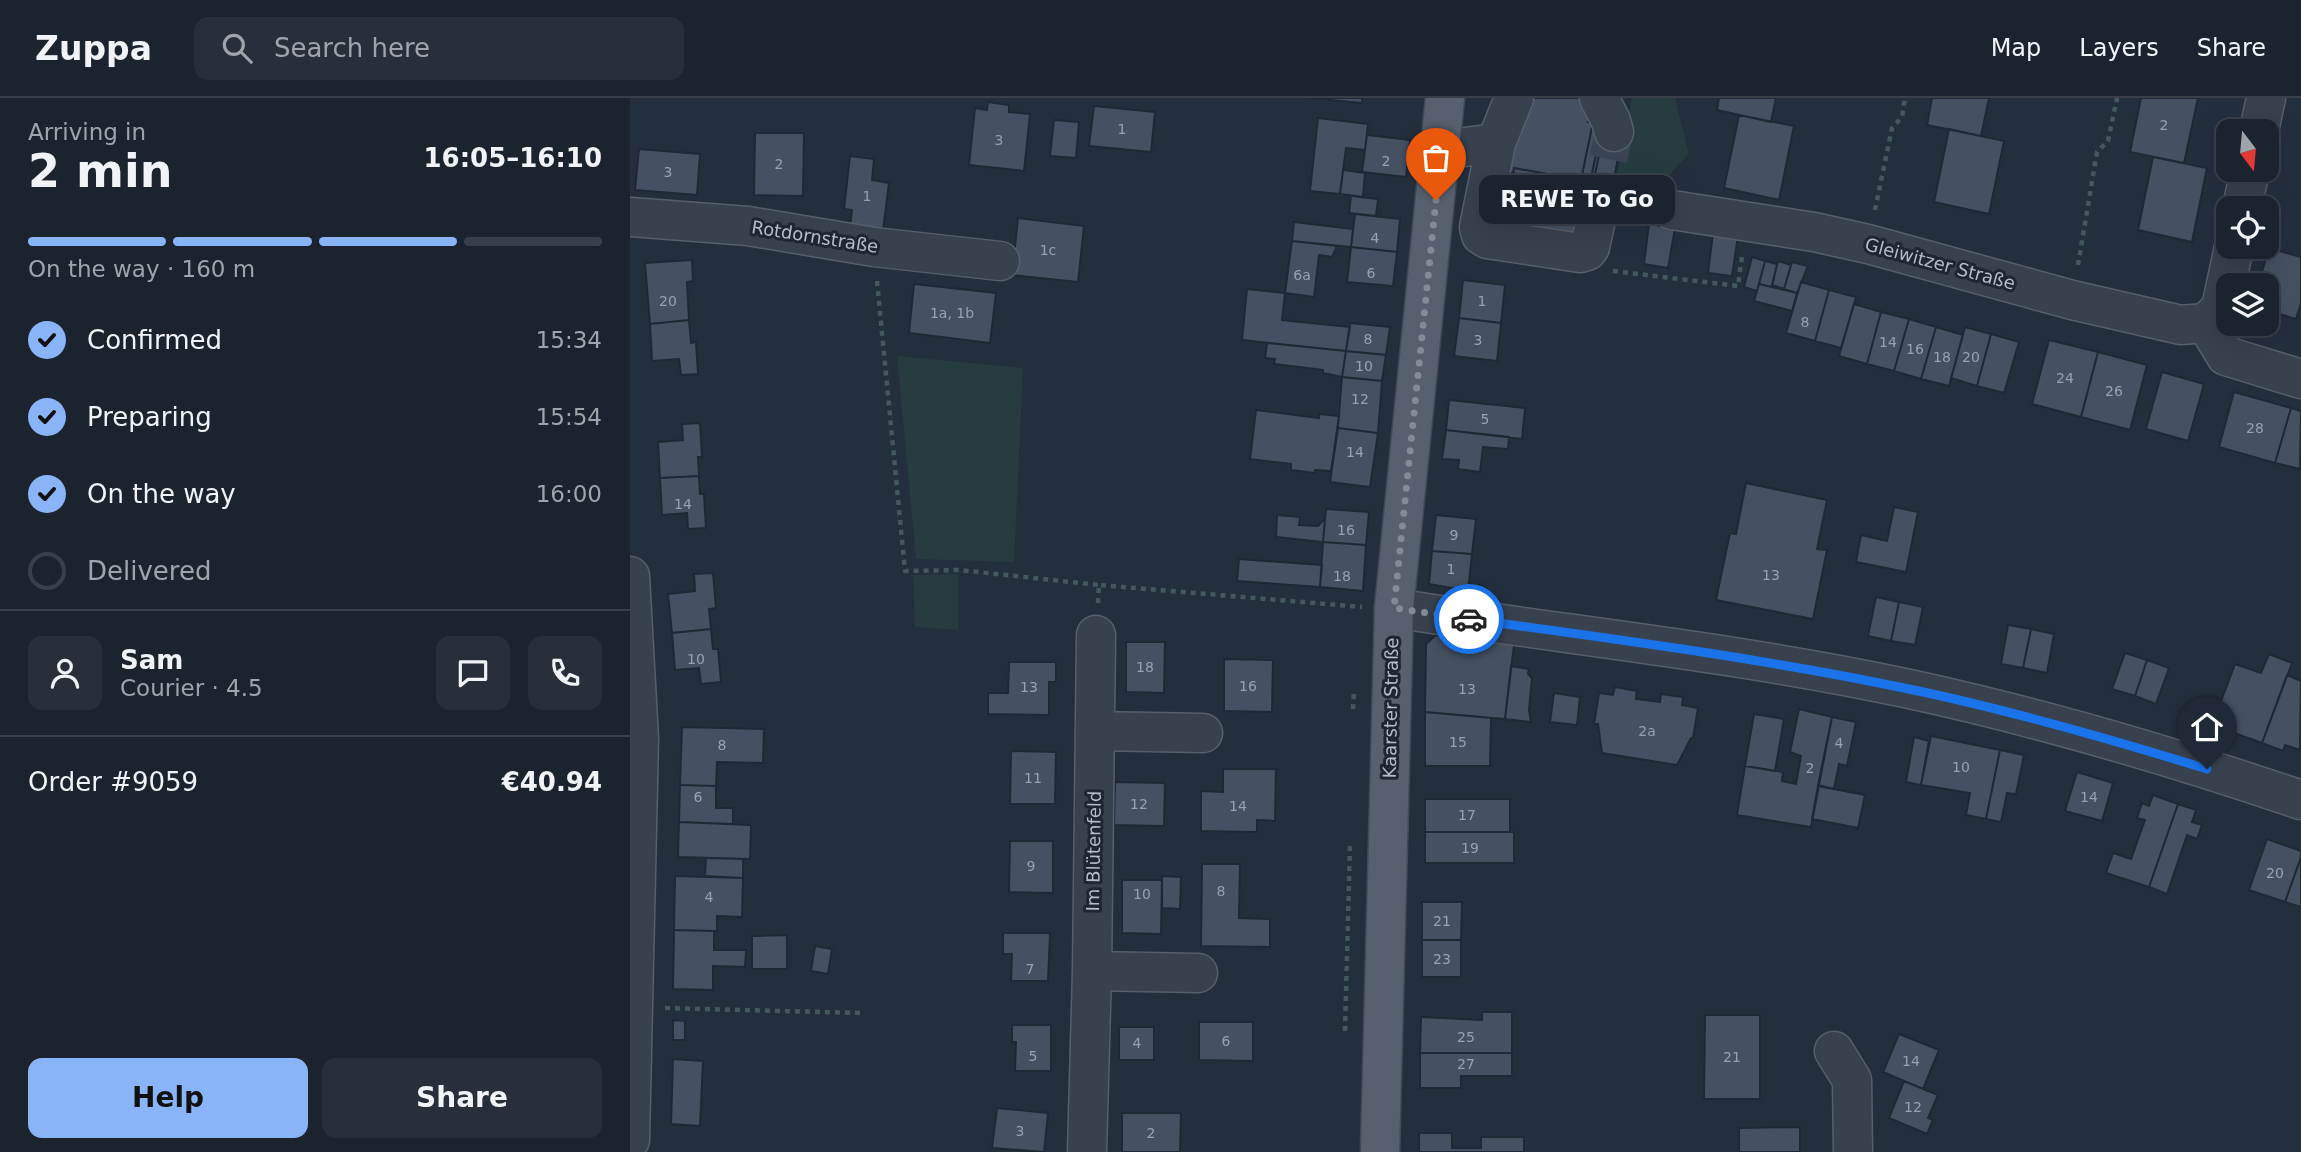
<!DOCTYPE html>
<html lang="en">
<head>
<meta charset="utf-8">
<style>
  body { margin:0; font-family:"DejaVu Sans",sans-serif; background:#282f3a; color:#f1f3f6; height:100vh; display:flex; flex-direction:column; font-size:26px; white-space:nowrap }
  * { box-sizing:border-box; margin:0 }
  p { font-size:23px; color:#a0a4aa }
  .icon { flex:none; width:38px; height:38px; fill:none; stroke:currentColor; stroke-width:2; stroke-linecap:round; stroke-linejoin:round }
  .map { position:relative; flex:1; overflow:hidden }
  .details { display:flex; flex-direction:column; background:#1b232e; width:630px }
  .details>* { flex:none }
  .needle { width:46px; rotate:164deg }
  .tools { position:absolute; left:1586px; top:21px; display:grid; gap:14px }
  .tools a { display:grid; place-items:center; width:63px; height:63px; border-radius:14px; background:#1b232e; box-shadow:0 7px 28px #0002,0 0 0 2px #39404a; font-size:35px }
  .pin { position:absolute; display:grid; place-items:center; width:60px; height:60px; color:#fff; margin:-72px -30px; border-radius:50% 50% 50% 0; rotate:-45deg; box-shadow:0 0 7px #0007 }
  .pin .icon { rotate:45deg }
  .courier { position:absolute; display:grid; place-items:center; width:70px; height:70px; margin:-35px; border:5px solid #1a73e8; border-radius:50%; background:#fff; color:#222; box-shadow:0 2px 9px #0007 }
  .bubble { position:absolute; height:49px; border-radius:14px; background:#1b232e; box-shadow:0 7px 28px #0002,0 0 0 2px #39404a; font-size:23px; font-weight:700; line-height:49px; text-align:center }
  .overview em { font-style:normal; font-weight:700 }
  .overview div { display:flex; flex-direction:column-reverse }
  .overview { display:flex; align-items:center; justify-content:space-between; height:119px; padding:0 28px }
  h1 { font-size:46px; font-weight:700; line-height:52px }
  .bar { display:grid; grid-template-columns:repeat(4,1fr); gap:10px 7px; align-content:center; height:84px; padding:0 28px }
  .bar i { height:9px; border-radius:5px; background:#39404a }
  .bar .active { background:#8ab4f8 }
  .bar p { grid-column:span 4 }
  .line { display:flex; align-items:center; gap:18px; padding:0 28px; border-top:2px solid #39404a }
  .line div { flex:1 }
  .round { display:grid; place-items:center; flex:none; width:74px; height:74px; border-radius:14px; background:#282f3a }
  ol { padding:0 28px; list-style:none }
  li { display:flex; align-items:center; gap:21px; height:77px }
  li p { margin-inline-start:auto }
  li .icon { padding:7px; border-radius:50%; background:#8ab4f8; color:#111; stroke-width:4 }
  li:last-child { color:#a0a4aa }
  li i { width:38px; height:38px; border:4px solid #39404a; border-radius:50% }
  .action { display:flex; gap:14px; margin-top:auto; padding:14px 28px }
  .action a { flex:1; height:80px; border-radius:14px; background:#8ab4f8; color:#111; font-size:28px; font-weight:700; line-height:80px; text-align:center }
  .action a+a { background:#282f3a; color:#f1f3f6 }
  header { display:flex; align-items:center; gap:42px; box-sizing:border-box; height:98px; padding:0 35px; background:#1b232e; border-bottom:2px solid #39404a }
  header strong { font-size:33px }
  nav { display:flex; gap:38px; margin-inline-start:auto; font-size:24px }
  .search { width:490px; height:63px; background:#282f3a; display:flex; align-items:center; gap:18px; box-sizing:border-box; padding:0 24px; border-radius:14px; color:#a0a4aa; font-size:26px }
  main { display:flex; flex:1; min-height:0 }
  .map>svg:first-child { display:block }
  .green { fill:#263c3f }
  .building { fill:#455162; stroke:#1f2835; stroke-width:2 }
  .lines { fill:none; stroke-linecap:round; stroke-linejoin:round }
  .minor-tunnel { stroke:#3a4453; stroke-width:38; stroke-dasharray:38 19; stroke-linecap:butt }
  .minor-casing { stroke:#565f6c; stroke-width:41 }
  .major-casing { stroke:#414a57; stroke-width:41 }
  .path { stroke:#44595c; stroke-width:4.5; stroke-dasharray:5 5; stroke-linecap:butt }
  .minor { stroke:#38414e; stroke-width:38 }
  .major { stroke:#56606e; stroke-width:38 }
  .done { stroke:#828b98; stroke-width:7; stroke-dasharray:0 12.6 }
  .route { stroke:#1a73e8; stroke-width:9 }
  .labels { text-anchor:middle; stroke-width:6; stroke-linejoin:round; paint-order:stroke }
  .number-label { font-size:14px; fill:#98a1af }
  .street-label { font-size:18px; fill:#b4bcc9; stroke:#1d2633 }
</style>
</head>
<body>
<header>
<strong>Zuppa</strong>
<div class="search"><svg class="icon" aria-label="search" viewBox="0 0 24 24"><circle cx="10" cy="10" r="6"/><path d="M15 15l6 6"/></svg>Search here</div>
<nav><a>Map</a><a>Layers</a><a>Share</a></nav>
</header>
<main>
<section class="details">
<div class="overview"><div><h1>2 min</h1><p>Arriving in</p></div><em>16:05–16:10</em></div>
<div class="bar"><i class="active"></i><i class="active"></i><i class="active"></i><i></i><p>On the way · 160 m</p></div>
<ol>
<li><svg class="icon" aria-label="check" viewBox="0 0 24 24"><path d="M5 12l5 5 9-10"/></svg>Confirmed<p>15:34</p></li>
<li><svg class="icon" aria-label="check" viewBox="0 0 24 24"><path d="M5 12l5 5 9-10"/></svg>Preparing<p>15:54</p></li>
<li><svg class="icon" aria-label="check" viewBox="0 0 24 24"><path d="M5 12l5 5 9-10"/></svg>On the way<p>16:00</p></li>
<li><i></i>Delivered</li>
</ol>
<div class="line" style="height:126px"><a class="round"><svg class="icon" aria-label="person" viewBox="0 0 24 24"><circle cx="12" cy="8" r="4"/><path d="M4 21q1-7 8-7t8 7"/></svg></a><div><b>Sam</b><p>Courier · 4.5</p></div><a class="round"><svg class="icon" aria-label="chat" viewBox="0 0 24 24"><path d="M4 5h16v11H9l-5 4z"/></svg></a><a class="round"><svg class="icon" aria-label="phone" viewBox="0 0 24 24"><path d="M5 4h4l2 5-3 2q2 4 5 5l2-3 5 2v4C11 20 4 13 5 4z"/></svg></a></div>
<div class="line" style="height:91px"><div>Order #9059</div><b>€40.94</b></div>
<div class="action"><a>Help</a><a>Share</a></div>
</section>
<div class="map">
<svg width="1671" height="1054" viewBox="0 0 1671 1054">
  <rect width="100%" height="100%" fill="#242f3e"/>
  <!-- green -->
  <path class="green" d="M1002,0H1045L1059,56L1041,75L1027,106L1007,103L1003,121L979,118Z
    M267,258L393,270L384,464L286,461Z
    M328,476V532L285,529L283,477Z"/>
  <!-- building -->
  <path class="building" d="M680,0H732V5Z
    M881,0H963L958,24L975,28L962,91L867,72Z
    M1089,0H1146L1141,24L1087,12Z
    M1302,0H1359L1351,38L1297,27Z
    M1511,0H1568L1554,65L1500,54Z
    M358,4L379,7V14L400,16L394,73L339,67L345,10L357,12Z
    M464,8L525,14L521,54L459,48Z
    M1109,17L1164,28L1149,102L1094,90Z
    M688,20L738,26L735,52L716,50L710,96L680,93Z
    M424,22L449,24L446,60L420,58Z
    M962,29L971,32L954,114L953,129L940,139L866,130L870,108L877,110L884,70L951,82Z
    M1319,31L1374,43L1359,116L1304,104Z
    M971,32L993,36L976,119L954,114Z
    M125,35H174L173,98L124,97Z
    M737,37L780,42L776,79L732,74Z
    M9,51L70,56L67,97L5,92Z
    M220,58L244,61L242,82L259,85L253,132L220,128L222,112L214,111Z
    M1523,59L1577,70L1562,144L1508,132Z
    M713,72L735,75L733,99L710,96Z
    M721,98L748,101L746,118L719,115Z
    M1008,106L1033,110L1030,128L1005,123Z
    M725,116L770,121L767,154L721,149Z
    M388,120L454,128L448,184L382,177Z
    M664,124L723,131L721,149L662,143Z
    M1019,126L1045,130L1038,170L1014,166Z
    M1083,135L1108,138L1102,178L1078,175Z
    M662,143L707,148L702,159L689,157L684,199L655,195Z
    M721,149L767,154L763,188L717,184Z
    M1639,150L1671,159V205L1666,221L1636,212V187H1628Z
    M1122,159L1135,163L1127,193L1114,189Z
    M62,162L63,183L57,184L59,222L20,226L15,165Z
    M1135,163L1147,166L1142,189L1129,186Z
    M1148,163L1161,167L1154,191L1142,187Z
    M1162,164L1178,168L1167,195L1154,191Z
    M833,182L875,187L871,225L829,220Z
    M1171,184L1199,192L1185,243L1156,235Z
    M284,186L366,195L360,245L279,235Z
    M1129,186L1167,195L1162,213L1124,203Z
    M617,191L655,195L652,222L720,229L716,253L612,242Z
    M1199,192L1226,199L1211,250L1185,243Z
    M1224,206L1251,214L1237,266L1209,258Z
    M1251,214L1279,221L1264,273L1237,266Z
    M829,220L871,225L867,263L824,258Z
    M1279,221L1306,229L1291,281L1264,273Z
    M59,222L61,245L66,244L68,276L51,277L49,261L22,263L20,226Z
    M720,225L760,229L756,257L716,253Z
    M1306,229L1333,237L1319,288L1291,281Z
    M1335,229L1361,236L1347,288L1321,280Z
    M1361,236L1389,244L1374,295L1347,288Z
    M1419,242L1468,254L1451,319L1402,306Z
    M637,245L716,253L712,279L693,275V272L644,266L645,261L635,260Z
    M716,253L756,257L752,283L712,279Z
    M1468,254L1517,267L1500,332L1451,319Z
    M1532,274L1574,286L1558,343L1516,331Z
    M712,279L752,283L748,335L708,330Z
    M1604,294L1661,310L1645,365L1589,349Z
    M819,302L895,310L892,341L816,332Z
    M1661,310L1671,313L1670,371L1645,365Z
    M626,312L689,320V316L709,318L701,373L685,372V375L661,372V366L620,361Z
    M70,325L72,359H68L69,378L30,380L28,344L53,342L52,326Z
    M708,330L748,335L740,389L700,384Z
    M816,332L879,339L878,351L853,349L850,374L828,371L829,362L812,361Z
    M69,378L70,396H74L76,430L58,431L57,415L32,417L30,380Z
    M1116,385L1197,402L1187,451L1197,452L1183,521L1086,502L1100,435L1106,436Z
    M1264,409L1288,414L1276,474L1226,464L1231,437L1257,443Z
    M696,411L739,414L736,447L693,444Z
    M647,417L670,419L669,427L688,428L695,420L693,444L646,439Z
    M806,417L846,421L842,456L802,453Z
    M693,444L736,447L733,493L690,489Z
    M802,453L842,456L838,493L799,486Z
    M609,461L692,467L690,489L607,483Z
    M83,475L86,510L79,511L81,531L42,535L38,496L65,493L64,476Z
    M1246,499L1269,504L1261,543L1238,538Z
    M1269,504L1293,509L1285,547L1261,543Z
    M1378,527L1401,531L1393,570L1371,566Z
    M81,531L83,551H88L91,584L71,586L69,570L45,572L42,535Z
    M1401,531L1424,536L1417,575L1393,570Z
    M806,537L831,538L884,547L875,621L795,614L796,546Z
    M496,544H535L534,595L496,594Z
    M1495,555L1517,562L1505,598L1482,591Z
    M1639,556L1662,565L1632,645L1582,627L1605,566L1631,575Z
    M594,561L643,562L642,614L594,613Z
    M1517,562L1539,570L1526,606L1505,598Z
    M379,564H426V584H419V617L358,616V595H378Z
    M881,568L899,571L898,576L902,580L899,612L901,624L875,621Z
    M1657,577L1671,583L1670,652L1655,647L1653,653L1632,645Z
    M985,589L1007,593L1006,601L1030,604L1031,596L1053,599L1052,607L1068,610L1063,640H1061L1047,667L972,655L968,626H964L969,595L983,597Z
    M924,595L950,599L947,627L920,624Z
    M1169,611L1202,619L1181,729L1107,717L1115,668L1153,674L1152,683L1166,686L1171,658L1160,654Z
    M795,614L861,620L860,668H795Z
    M1124,616L1154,621L1145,673L1115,668Z
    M1202,619L1226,624L1217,668L1209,666L1204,691L1188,687Z
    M52,629L134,631L133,665L87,664L86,688L50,687Z
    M1301,638L1370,652L1356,721L1336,717L1340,695L1291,687Z
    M1284,639L1299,643L1291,687L1276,684Z
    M1370,652L1394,657L1386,696L1377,695L1371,724L1356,721Z
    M381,653L426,654L425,706H380Z
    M593,671H646L645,723L627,722V734L571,733V693L593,694Z
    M1447,674L1483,685L1472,723L1435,713Z
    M485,684L535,685L534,728L484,727Z
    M50,687L86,688V710H103V726L49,724Z
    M1188,688L1235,697L1228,730L1182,721Z
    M1523,697L1548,706L1519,789L1476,775L1483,755L1501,761L1515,722L1507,720L1512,705L1519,708Z
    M795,701H880V734H795Z
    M1548,706L1566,712L1562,724L1572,727L1567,741L1557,737L1537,796L1519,789Z
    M49,724L121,727L120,761L48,759Z
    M795,734H884V765H795Z
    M1637,741L1671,753V759L1655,804L1619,792Z
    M380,743H423V795L379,794Z
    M1671,759V809L1655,804Z
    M76,760L113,761V780L75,778Z
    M572,766H610L609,820L640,821V849L571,848Z
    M45,778L113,780L112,819L87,818V833L44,832Z
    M532,778L551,779L550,811L532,810Z
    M492,782H532L531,836L492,835Z
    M792,804H832L831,842H792Z
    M44,832L84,833V852H116L115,869L83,868V892L43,891Z
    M373,835H420L418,883H381L382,856H373Z
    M157,837V871H122V838Z
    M792,842H831V879H792Z
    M185,848L202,851L198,876L181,873Z
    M852,914H882V955H790L791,919L852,922Z
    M1075,917H1130V1001H1074Z
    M43,922L55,923V942H43Z
    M569,924H623V963L569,962Z
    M382,927H421V973H385L386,944H382Z
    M489,929H524V962H489Z
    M1269,936L1309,952L1293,991L1253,974Z
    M790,955H882V978H831V990H790Z
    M43,961L73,963L70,1028L41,1026Z
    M1274,983L1308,997L1298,1020L1303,1022L1297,1036L1259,1020Z
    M367,1010L418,1015L414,1054L362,1050Z
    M492,1015H551L550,1054H492Z
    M1170,1029V1054H1109V1030Z
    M789,1035H822V1050H851V1039H894V1054H789Z"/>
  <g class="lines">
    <!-- minor-tunnel -->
    <path class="minor-tunnel" d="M967,117L984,34"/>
    <!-- minor casing -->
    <g class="minor-casing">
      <path id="minor" d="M969,0L981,23L984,34
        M1629,33L1636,0
        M866,45L849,129L851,137L857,141L950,155L957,153L960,149L967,117
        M811,52L866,45L884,0
        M1612,110L1620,72
        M1042,112L1184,134L1238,146L1442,202L1551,227L1576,225L1591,210L1604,149
        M0,119L118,128L244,149L370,163
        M1576,225L1596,258L1671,281
        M0,478L9,641L0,1042
        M764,510C934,537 1106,554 1275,590C1410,619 1541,658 1671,702
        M465,633L573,635
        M462,873L568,875
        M1204,953L1222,982L1223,1054
        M457,1054L462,873L466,537"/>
    </g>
    <!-- major casing -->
    <g class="major-casing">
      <path id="major" d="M750,1054L764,510L815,0"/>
    </g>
    <!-- path -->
    <path class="path" d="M1245,112L1262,30L1272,19L1275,0
      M1448,167L1467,54L1478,43L1487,0
      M983,173L1108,188L1112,158
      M247,183L275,473L329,472L469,487
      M468,505L469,487L732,509
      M723,611L724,592
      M35,910L234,915
      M715,933L720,746"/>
    <!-- minor -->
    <use href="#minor" class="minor"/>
    <!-- major -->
    <use href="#major" class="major"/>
  </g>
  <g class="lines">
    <!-- done -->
    <path class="done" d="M806,102L764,510L839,521"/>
    <!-- route -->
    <path class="route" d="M839,521C984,541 1130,560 1274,590C1377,611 1477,640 1577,671"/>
  </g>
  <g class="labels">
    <!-- number labels -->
    <g class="number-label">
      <text x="1534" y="32">2</text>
      <text x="492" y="36">1</text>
      <text x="369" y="47">3</text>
      <text x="756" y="68">2</text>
      <text x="149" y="71">2</text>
      <text x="38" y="79">3</text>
      <text x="237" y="103">1</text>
      <text x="745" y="145">4</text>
      <text x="418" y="157">1c</text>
      <text x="741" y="180">6</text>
      <text x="672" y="182">6a</text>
      <text x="38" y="208">20</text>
      <text x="852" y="208">1</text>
      <text x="322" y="220">1a, 1b</text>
      <text x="1175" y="229">8</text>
      <text x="738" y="246">8</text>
      <text x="848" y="247">3</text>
      <text x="1258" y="249">14</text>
      <text x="1285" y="256">16</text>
      <text x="1312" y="264">18</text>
      <text x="1341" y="264">20</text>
      <text x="734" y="273">10</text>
      <text x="1435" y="285">24</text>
      <text x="1484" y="298">26</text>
      <text x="730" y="306">12</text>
      <text x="855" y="326">5</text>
      <text x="1625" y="335">28</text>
      <text x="725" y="359">14</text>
      <text x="53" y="411">14</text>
      <text x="716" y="437">16</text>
      <text x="824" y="442">9</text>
      <text x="821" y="476">1</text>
      <text x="1141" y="482">13</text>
      <text x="712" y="483">18</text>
      <text x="66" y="566">10</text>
      <text x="515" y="574">18</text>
      <text x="618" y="593">16</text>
      <text x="399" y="594">13</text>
      <text x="837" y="596">13</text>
      <text x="1017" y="638">2a</text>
      <text x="828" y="649">15</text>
      <text x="1209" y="650">4</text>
      <text x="92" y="652">8</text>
      <text x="1331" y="674">10</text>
      <text x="1180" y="675">2</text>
      <text x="403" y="685">11</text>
      <text x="68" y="704">6</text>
      <text x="1459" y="704">14</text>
      <text x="509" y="711">12</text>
      <text x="608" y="713">14</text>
      <text x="837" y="722">17</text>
      <text x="840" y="755">19</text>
      <text x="401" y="773">9</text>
      <text x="1645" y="780">20</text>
      <text x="591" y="798">8</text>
      <text x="512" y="801">10</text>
      <text x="79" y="804">4</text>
      <text x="812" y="828">21</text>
      <text x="812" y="866">23</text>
      <text x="400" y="876">7</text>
      <text x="836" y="944">25</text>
      <text x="596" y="948">6</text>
      <text x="507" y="950">4</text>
      <text x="403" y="963">5</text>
      <text x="1102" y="964">21</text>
      <text x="1281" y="968">14</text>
      <text x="836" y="971">27</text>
      <text x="1283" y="1014">12</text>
      <text x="390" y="1038">3</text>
      <text x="521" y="1040">2</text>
    </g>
    <!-- street labels -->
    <g class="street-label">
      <text transform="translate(185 139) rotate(9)" y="6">Rotdornstraße</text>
      <text transform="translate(1310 166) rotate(15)" y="6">Gleiwitzer Straße</text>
      <text transform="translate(761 610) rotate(-89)" y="6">Kaarster Straße</text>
      <text transform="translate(464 753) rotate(-89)" y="6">Im Blütenfeld</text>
    </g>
  </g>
</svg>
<div class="tools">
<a><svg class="needle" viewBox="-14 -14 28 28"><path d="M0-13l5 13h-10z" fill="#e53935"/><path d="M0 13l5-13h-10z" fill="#a0a4aa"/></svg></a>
<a><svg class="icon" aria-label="locate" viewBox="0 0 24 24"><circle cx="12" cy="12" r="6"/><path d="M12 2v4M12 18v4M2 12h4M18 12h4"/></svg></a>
<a><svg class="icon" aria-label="layers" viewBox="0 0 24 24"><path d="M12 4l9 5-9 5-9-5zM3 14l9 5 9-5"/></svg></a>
</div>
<div class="pin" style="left:806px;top:102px;background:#ea580c"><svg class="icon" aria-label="bag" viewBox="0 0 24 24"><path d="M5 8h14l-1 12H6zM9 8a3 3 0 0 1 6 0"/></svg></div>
<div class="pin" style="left:1577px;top:671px;background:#1f2937"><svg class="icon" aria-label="home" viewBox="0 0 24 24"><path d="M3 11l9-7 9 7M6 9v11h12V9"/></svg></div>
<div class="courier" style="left:839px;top:521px"><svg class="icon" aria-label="car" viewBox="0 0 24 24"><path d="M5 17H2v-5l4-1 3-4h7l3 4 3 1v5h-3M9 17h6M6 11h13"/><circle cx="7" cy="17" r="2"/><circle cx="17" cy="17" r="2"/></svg></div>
<div class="bubble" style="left:849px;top:77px;width:196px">REWE To Go</div>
</div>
</main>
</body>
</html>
